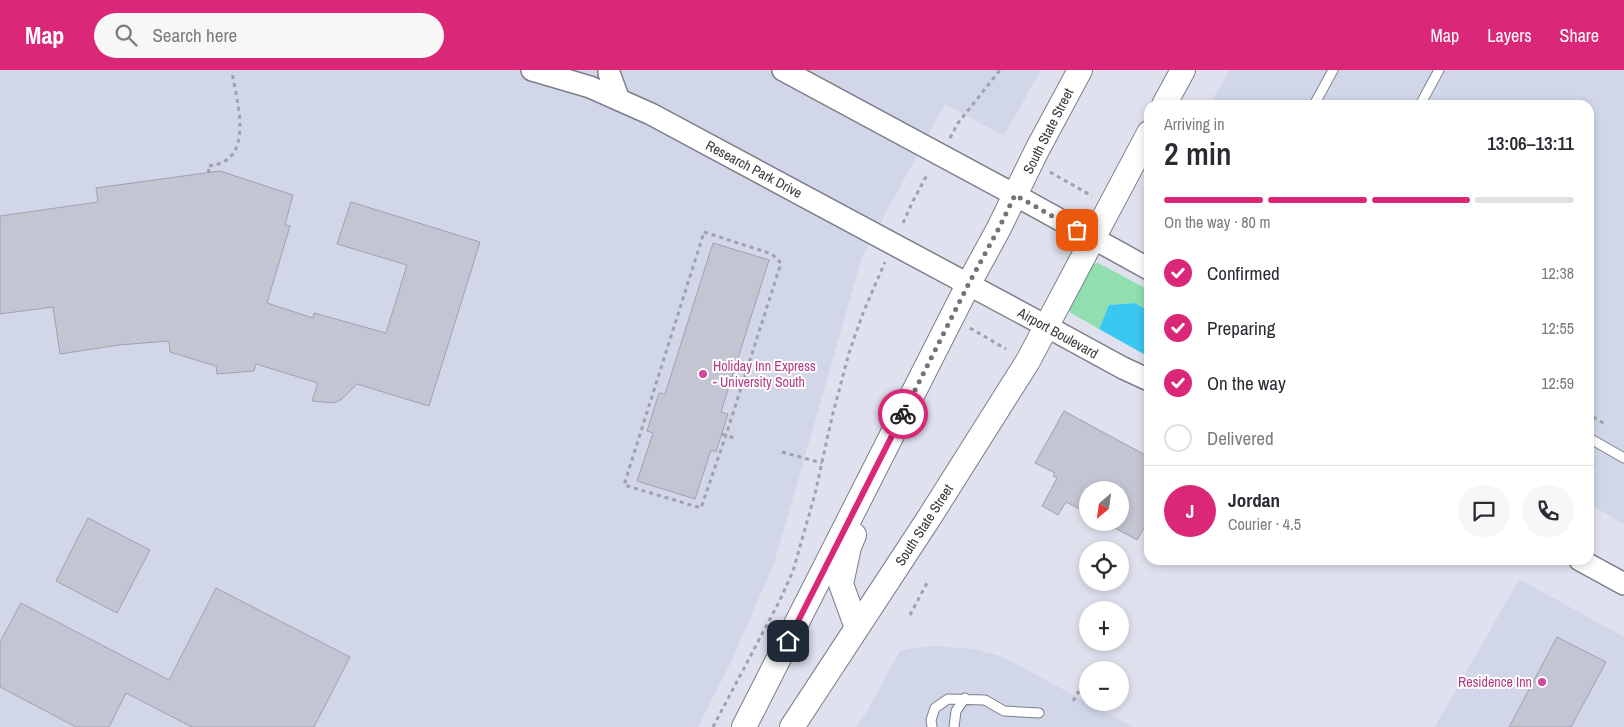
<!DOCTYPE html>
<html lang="en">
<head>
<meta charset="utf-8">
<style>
  body { margin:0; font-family:"Archivo Narrow",sans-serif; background:#f7f7f7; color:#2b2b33; height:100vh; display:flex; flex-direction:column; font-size:19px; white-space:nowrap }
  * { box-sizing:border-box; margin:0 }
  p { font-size:16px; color:#7c7c81 }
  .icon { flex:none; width:28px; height:28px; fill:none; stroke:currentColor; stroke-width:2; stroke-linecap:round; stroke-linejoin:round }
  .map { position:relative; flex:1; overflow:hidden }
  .details { position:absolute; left:1144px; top:30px; width:450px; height:465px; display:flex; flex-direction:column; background:#fff; border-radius:15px; box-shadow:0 2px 8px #0003 }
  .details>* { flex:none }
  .needle { width:32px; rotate:209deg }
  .buttons { position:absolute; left:1079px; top:411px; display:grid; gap:10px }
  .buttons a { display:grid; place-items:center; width:50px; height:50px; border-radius:50%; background:#fff; box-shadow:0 2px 8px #0003; font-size:25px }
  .pin { position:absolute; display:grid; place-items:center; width:42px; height:42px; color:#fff; margin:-21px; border-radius:10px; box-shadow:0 2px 8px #0006 }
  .courier { position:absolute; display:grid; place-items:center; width:50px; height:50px; margin:-25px; border:4px solid #db2777; border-radius:50%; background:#fff; color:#222; box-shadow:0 1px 6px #0007 }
  .overview em { font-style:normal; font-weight:600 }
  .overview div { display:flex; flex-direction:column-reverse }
  .overview { display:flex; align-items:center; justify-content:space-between; height:85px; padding:0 20px }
  h1 { font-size:32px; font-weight:600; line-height:38px }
  .bar { display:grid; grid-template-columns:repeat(4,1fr); gap:8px 5px; align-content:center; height:60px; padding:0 20px }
  .bar i { height:6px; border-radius:4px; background:#e1e1e2 }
  .bar .current { background:#db2777 }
  .bar p { grid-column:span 4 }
  .line { display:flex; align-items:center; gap:12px; padding:0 20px; border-top:1px solid #e1e1e2 }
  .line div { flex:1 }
  .round { display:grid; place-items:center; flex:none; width:52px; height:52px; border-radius:26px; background:#f7f7f7 }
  ol { padding:0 20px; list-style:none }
  li { display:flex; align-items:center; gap:15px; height:55px }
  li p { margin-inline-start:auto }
  li .icon { padding:5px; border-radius:50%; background:#db2777; color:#fff; stroke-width:4 }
  li:last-child { color:#7c7c81 }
  li i { width:28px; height:28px; border:2px solid #e1e1e2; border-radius:50% }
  header { display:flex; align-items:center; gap:30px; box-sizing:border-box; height:70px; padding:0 25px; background:#db2777; color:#fff }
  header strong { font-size:24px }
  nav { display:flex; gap:28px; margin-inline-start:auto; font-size:18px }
  .search { width:350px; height:45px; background:#f7f7f7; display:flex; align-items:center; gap:12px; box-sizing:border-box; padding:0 18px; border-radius:28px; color:#7c7c81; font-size:19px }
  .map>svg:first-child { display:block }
  .built { fill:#d1d7e9 }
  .green { fill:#91deb1 }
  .water { fill:#3ac7f0 }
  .building { fill:#c3c6d2; stroke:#9fa2ad }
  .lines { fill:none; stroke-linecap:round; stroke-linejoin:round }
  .service-casing { stroke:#7c7f89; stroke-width:11 }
  .tertiary-casing { stroke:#7c7f89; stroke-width:24 }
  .secondary-casing { stroke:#7c7f89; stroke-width:26 }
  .path { stroke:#9fa1ab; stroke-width:3; stroke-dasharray:4 4; stroke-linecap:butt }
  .service { stroke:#fff; stroke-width:9 }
  .tertiary { stroke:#fff; stroke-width:21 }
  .secondary { stroke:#fff; stroke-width:24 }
  .done { stroke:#72747b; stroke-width:5; stroke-dasharray:0 9 }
  .route { stroke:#db2777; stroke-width:6 }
  .hotel-dot { fill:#d1479c; stroke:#fff; stroke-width:2 }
  .labels { text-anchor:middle; stroke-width:4; stroke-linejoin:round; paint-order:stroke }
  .street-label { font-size:14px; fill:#37383d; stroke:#fff }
  .hotel-label { font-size:14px; fill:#b23c85; stroke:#fff; text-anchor:start }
</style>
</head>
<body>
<header>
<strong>Map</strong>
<div class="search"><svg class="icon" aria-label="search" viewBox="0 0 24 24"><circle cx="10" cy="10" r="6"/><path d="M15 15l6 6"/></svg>Search here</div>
<nav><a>Map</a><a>Layers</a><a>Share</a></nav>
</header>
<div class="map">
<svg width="1624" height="657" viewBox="0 0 1624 657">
  <rect width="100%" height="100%" fill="#dfe2ee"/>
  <!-- built -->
  <path class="built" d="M0,0H1041L1004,66L945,34L862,187L774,494L731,592L698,657H0Z
    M1229,0H1624V454L1589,434V35H1210Z
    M1519,509L1624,567V657H1435Z
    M933,576L974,579L1001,586L1133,657H855L865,645L900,581L912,578Z"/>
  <!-- green -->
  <path class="green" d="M1098,193L1149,220V241L1135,233L1109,235L1099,259L1071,243L1067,238L1092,194Z"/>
  <!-- water -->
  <path class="water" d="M1135,233L1149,241V287L1099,259L1109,235Z"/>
  <!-- building -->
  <path class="building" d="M220,101L293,125L285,155L290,156L267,233L313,248L314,243L386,263L407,195L337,174L351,132L480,172L429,336L357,314L342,329L334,333L312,331L318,313L256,294L254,301L217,304L216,296L170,282L169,271L119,275L60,284L53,237L0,244V146L98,132L96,118Z
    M713,173L769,190L721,342L728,344L716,382L711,380L695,429L637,411L653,363L647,361L659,323L665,324Z
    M1064,341L1149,387V449L1137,470L1104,452H1120V420H1088V443L1066,432L1058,445L1042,436L1057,408L1053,406L1055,403L1035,393Z
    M88,448L150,480L117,543L56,511Z
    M216,518L350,587L314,657H192L126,623L109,657H76L0,617V572L21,533L169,610Z
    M1557,567L1606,592L1571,657H1509Z"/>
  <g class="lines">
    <!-- service casing -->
    <g class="service-casing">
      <path id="service" d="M1314,35L1333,0
        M1420,35L1439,0
        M1589,368L1624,388
        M932,657L931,650L935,638L948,629L985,630L1004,641L1039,643
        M954,657L956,641L965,628"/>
    </g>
    <!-- tertiary casing -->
    <g class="tertiary-casing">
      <path id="tertiary" d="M532,0L590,17L651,44L1046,256L1123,298L1149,310
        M609,0V3L619,30
        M783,0L1015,125L1149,199
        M1580,490L1624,514"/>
    </g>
    <!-- secondary casing -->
    <g class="secondary-casing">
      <path id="secondary" d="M1164,35L1183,0
        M854,465L849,477L841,514L857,558
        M744,657L968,215L999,158L1037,80L1080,0
        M792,657L929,448L1028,291L1149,63"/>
    </g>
    <!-- path -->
    <path class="path" d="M950,68L958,53L1000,0
      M1050,102L1092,126
      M209,103L208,96C256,92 237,33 232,2
      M903,153L913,131L928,103
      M704,162L772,184L781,193L726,365L701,438L624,415Z
      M970,258L1006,279
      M1593,347L1607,355
      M722,364L734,368
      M782,382L822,393
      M910,545L927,513
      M1073,631L1079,621
      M713,657L780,530L793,501L815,424L832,347L849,283L863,243L885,192"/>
    <!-- service -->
    <use href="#service" class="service"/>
    <!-- tertiary -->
    <use href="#tertiary" class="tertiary"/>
    <!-- secondary -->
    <use href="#secondary" class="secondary"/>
  </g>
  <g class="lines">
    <!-- done -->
    <path class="done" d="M903,344L968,215L999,158L1015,125L1077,160"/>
    <!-- route -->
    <path class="route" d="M788,571L903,344"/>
  </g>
  <!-- markers -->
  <g class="hotel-dot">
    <circle cx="703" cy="304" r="5"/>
    <circle cx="1542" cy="612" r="5"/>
  </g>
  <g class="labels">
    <!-- street labels -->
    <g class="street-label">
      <text transform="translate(1048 61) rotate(-63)" y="5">South State Street</text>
      <text transform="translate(754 99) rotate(28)" y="5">Research Park Drive</text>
      <text transform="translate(1058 263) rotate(29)" y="5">Airport Boulevard</text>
      <text transform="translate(924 455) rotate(-57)" y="5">South State Street</text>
    </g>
    <!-- hotel labels -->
    <g class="hotel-label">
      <text x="713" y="301">Holiday Inn Express<tspan x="713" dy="16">- University South</tspan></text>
      <text x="1532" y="617" text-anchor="end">Residence Inn</text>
    </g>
  </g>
</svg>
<div class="buttons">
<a><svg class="needle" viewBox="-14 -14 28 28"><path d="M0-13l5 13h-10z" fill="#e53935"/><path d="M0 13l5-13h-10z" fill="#7c7c81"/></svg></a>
<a><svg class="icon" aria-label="locate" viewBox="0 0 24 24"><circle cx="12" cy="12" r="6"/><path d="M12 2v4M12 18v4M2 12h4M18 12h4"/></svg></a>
<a>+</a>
<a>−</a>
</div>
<div class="pin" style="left:1077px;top:160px;background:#ea580c"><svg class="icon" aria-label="bag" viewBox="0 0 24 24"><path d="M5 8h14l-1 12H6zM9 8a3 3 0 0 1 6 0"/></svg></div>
<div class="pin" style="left:788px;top:571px;background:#1f2937"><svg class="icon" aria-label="home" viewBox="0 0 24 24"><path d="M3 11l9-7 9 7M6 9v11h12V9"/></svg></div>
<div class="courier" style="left:903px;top:344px"><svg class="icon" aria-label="bike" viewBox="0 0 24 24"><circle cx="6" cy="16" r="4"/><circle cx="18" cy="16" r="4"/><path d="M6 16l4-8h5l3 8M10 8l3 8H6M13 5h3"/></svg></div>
<section class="details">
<div class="overview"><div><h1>2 min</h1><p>Arriving in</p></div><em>13:06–13:11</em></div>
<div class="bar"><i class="current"></i><i class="current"></i><i class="current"></i><i></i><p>On the way · 80 m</p></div>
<ol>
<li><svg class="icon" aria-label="check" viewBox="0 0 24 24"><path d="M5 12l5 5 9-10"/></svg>Confirmed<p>12:38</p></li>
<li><svg class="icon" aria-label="check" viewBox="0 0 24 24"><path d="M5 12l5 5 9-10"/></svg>Preparing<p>12:55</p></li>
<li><svg class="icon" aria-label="check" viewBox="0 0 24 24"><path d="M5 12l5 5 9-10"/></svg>On the way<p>12:59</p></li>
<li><i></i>Delivered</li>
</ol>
<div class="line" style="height:90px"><b class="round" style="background:#db2777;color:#fff">J</b><div><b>Jordan</b><p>Courier · 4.5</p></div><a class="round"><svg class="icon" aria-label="chat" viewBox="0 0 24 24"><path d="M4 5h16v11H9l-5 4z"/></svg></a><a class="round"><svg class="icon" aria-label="phone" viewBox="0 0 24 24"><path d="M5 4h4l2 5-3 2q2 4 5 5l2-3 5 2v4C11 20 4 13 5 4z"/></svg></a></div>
</section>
</div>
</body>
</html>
